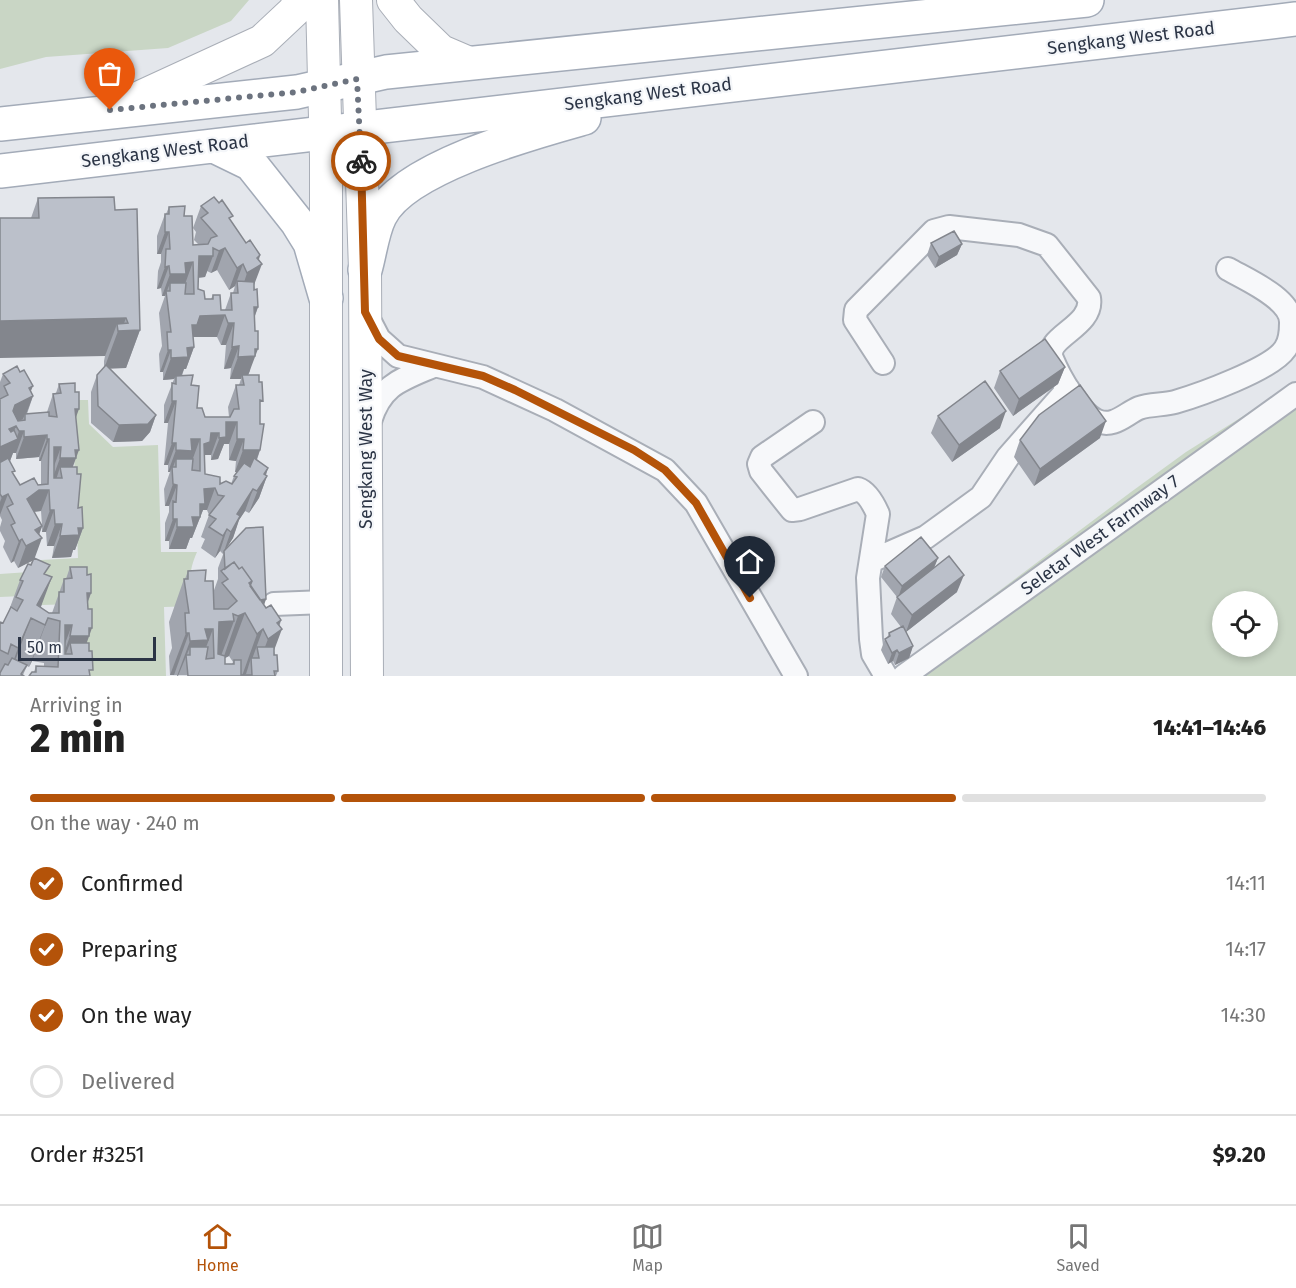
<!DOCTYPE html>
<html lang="en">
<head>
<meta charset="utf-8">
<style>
  body { margin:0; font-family:"Fira Sans",sans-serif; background:#f6f6f6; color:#222; height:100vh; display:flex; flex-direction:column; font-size:22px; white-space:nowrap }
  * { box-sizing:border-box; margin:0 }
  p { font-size:20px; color:#767676 }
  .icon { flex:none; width:33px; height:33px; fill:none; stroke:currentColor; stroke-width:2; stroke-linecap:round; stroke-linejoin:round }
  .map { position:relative; height:676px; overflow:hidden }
  .side { display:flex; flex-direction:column; background:#fff; flex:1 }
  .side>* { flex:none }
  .fabs { position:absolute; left:1212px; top:591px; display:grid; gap:12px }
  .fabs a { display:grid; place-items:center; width:66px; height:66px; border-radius:50%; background:#fff; box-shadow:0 3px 9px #0003; font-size:30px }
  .scale { position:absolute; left:18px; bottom:15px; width:138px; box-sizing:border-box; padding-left:6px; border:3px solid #2b3445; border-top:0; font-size:16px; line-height:21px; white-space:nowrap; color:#2b3445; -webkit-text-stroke:4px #f4f6f9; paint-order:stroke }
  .pin { position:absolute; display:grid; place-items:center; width:51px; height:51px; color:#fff; margin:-62px -26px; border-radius:50% 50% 50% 0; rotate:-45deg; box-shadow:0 0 6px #0007 }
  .pin .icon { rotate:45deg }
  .courier { position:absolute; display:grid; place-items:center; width:60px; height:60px; margin:-30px; border:4px solid #b45309; border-radius:50%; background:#fff; color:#222; box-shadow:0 2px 8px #0007 }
  .summary em { font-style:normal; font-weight:800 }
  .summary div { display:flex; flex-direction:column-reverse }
  .summary { display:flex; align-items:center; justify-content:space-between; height:102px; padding:0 30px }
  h1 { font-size:39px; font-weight:800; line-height:45px }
  .bar { display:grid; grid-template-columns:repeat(4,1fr); gap:9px 6px; align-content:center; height:72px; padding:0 30px }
  .bar i { height:8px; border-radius:4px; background:#e0e0e0 }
  .bar .on { background:#b45309 }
  .bar p { grid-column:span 4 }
  .line { display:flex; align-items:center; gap:15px; padding:0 30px; border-top:2px solid #e0e0e0 }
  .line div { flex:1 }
  ol { padding:0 30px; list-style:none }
  li { display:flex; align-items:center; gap:18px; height:66px }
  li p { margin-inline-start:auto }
  li .icon { padding:6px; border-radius:50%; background:#b45309; color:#fff; stroke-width:4 }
  li:last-child { color:#767676 }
  li i { width:33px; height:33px; border:3px solid #e0e0e0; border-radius:50% }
  .menu { display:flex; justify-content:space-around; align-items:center; height:84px; border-top:2px solid #e0e0e0; background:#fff; font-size:16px; color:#767676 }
  .menu a { display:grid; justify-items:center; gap:3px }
  .menu .on { color:#b45309 }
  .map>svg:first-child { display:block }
  .green { fill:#c9d6c5; fill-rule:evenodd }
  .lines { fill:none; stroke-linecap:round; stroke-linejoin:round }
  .minor-casing { stroke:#a9aeb7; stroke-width:26 }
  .secondary-casing { stroke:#a9aeb7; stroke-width:34 }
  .primary-casing { stroke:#a3abb8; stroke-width:36 }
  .minor { stroke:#f7f8fa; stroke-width:22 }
  .secondary { stroke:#fff; stroke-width:32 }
  .primary { stroke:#fff; stroke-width:33 }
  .wall { fill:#a1a5ae; fill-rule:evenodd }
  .shaded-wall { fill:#83868d }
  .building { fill:#bbc0ca; stroke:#83868d; stroke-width:1.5 }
  .done { stroke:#6c737f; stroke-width:6; stroke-dasharray:0 10.8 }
  .route { stroke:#b45309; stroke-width:8 }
  .labels { text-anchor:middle; stroke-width:4.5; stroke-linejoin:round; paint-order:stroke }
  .street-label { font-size:18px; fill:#2b3445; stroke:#f4f6f9 }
</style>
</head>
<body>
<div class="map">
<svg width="1296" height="676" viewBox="0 0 1296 676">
  <rect width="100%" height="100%" fill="#e4e7ec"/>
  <!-- green -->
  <path class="green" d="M0,0H249L231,21L168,48L46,57L0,69Z
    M1296,383V676H881L899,666L1131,492L1186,452ZM1222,602H1268V646H1222Z
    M72,400H88L89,424L113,447L158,445L161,552H197C189,570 186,590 199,606L164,607L166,676H80L77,604L42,605L23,596L0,597V574L29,572L41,560L78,558Z"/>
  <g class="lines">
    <!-- minor casing -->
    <g class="minor-casing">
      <path id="minor" d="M367,316L379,339L398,356L483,377L555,410L665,470L696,503L796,676
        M883,363L855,320L856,310L934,231L949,227L1019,235L1047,245L1089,298C1094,327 1043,337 1052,359C1059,376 1080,414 1097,421C1114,428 1125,414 1139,408C1150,404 1164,405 1175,402C1199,395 1272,369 1285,349C1290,342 1291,331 1291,323C1292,299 1247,280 1228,269
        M370,421C381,385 400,380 433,366
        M813,422L762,457L759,464L761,471L792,510L800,509L858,489C867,492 874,505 878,514L868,578L871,639L873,654L886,676
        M871,561L926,537L981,497L1008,457L1068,389
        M274,604L325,602
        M904,676L1296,394"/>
    </g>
    <!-- secondary casing -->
    <g class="secondary-casing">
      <path id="secondary" d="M322,0L326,158V676
        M356,0L365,270L367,676
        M393,0L408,19L441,51L469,63
        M114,109L262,41L294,11L300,0"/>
    </g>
    <!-- primary casing -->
    <g class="primary-casing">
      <path id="primary" d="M0,124L297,92L386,72L1087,0
        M214,146L251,164L297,222L310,243L326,298
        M0,171L1296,19
        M365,270C370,253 372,232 380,216C404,167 534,132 584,118"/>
    </g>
    <!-- minor -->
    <use href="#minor" class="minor"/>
    <!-- secondary -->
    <use href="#secondary" class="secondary"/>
    <!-- primary -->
    <use href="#primary" class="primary"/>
  </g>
  <!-- wall -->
  <path class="wall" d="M38,198L115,210L140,330L126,368H110L156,415L150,432L142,441L113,442L91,423V392L97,375L104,368V361L105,356L31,218Z
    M201,206L231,221L246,243L260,255L254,285L258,307L255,316L250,371L248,375L260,409V450L257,460L268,468L266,475L267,476L259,498L249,513L245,511L239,520L233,538L225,549L266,599L264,605L266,608L281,620L274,650L278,671L276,676L170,675L169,656L172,648L169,622L184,579H185L188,571L205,581L213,593L218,579V568L224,552L223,554L220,551L215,558L201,548L205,539L201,537L209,515L207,510H203L192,538H190L186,549H169V541H165V523L169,512V506H165L164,489L170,472H168V465H164L168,423H164V405L174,379L163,380V372H160L159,354L162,346L159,313L165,296H162L161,288L157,289L158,271L161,262V254H157V236L165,214H166L169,207L184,216L193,245L198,244L194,240L196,232L193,228ZM217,270L229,290L235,286L233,293H231L225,310H221L213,295L211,299H205L198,289V278L205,277L207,271L211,273ZM193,337H217L221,345H226L224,369L231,368L230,379H241L239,385H236L228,407L229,417H205L197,408L191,385L182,376L184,369H186L194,347ZM224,444H229V460L236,461L235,472H237L234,476L231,484H220L205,474L204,458L205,455H211V460L218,459ZM229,656L233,662L232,664H225V658Z
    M931,243L962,244L957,255L935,268L927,255Z
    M1065,367L1058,384L1013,416L994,388L1000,371Z
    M3,374L31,391L33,396L27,414L47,412L53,394L56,393L59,384L76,418L73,467L78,508L83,528L75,550H73L71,557L52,558L54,546H47L46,532H42V527L39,535L34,558L46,575L41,607L49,613H52L64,579H66L70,567L87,575L91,593L88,602L87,643L93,670L34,672L36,666L44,667V663L32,661L29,667L27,666L23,675L0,676V622L3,623L8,613L20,580L33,560L18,568L14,561L11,563L3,547L5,541L0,531V527L2,520L0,516V382ZM13,453H16V459L39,457V461H41V485H20L13,475L10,461ZM41,511L42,525L34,512Z
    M938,416L1000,428L952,462L931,433Z
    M1100,438L1034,486L1014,457L1020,440Z
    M938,558L934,568L957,592L906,632L913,646L909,658L895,665L893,661L888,664L881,650L885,639L887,638L889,633L901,627L891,614L897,597L881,577L885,566Z"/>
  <!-- shaded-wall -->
  <path class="shaded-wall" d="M165,232H169L161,254H157Z
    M962,244L957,255L935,268L939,257Z
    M225,248L217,270L211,273L219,251Z
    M260,255L256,268L262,264L254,285L240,295L247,273L257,258Z
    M199,256H213L205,277L194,278Z
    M193,262L185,284L170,291V283L165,296H162L170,274L185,263Z
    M243,264L235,286L229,290L237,268Z
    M169,266L161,288L157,289L165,267Z
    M254,307H258L250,329Z
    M225,315L217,337H193L192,325L200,316Z
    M126,318L121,331L140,330L126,368L104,369L118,331L117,324L105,356L0,358V321Z
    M228,323H234L226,345H221Z
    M239,346L231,368L224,369L232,347Z
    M194,347L186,369H184L180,379L176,376L174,379L163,380L171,358L187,348Z
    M255,349H258L247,378L242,375L241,379H230L238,357Z
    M168,350H171L163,372H160Z
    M1065,367L1058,384L1013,416L1019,399Z
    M33,386L28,398L33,396L25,417V414L23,419L7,427L15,405L29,388Z
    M172,401H176L168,423H164Z
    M75,409H79L71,431Z
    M1006,411L1000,428L952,462L959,445Z
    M156,415L150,432L142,441L113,442L119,425Z
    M1106,421L1100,438L1034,486L1040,469Z
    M226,422H237L229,444H224L218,459L211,460Z
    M16,426L9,443L16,440L19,431H24L16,453H13L10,461L0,465V447L9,429Z
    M211,433H219L211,455H205L202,463L204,444Z
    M47,435L39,457L16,459L24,437Z
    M47,439H49L41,461H39Z
    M191,439H200L192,461L176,467V459L172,470V467L170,472H168L176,450Z
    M237,439H244L236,461L229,460Z
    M172,443H176L168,465H164Z
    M54,447H61L53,469Z
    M75,450H79L68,480L62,478L60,467L56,480H52L60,458Z
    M243,450H260L252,472H235Z
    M268,468L263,483L267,476L259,498L249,513L264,474Z
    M173,484L177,485L169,506H165Z
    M215,488L207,510H203L192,538H190L186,549H169L177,527L204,489Z
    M253,489L245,511L239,520L233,538L223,554L237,514Z
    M39,490H49L41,511L31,512L27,499Z
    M8,494L0,515V502L2,497Z
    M50,510H54L46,532H42Z
    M173,519H177L169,541H165Z
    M55,524H62L54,546H47Z
    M42,526L37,540L42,538L34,560L18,568L26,546L35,530Z
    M78,528H83L75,550H73L71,557L52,558L60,536Z
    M227,529L220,551L215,558L223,536Z
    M22,539L14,561L11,563L19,541Z
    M938,558L933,570L898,598L902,586Z
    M964,575L957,592L906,632L912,615Z
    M52,577L36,620L37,605Z
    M252,581L248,600L266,599L260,616L245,613L229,656L223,659L238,616L249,583Z
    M87,593H91L75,635Z
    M31,618L15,661L8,676L18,648Z
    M48,618L32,661L29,667L45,625Z
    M281,620L276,633L282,629L266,672L254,676L268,639L277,623Z
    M234,621L218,664L214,658L219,622Z
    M65,625H72L58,662Z
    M89,628H92L77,670L70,643L58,676H56L70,636Z
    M205,629H213L197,671L190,655V647L178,676H177L190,641Z
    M263,629L251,662V658L246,674L242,676L257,634Z
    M186,633H189L174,675H170Z
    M913,646L909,658L895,665L899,653Z
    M897,650L893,661L888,664L892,653Z"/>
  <!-- building -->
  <path class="building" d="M114,197L115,210L137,209L140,330L118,331L117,324L128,323L126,318L0,321V218H39L38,198Z
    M214,197L219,203L222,200L233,216L229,218L246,243L250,240L260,255L257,258L262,264L247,273L243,264L237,268L225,248L219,251L213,248V256H199L198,289L204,291L205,299H213V295H220L221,310H232L231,293H238L237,281L254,282V290L257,289L258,307H254L255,331H258V349H255V356L238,357L239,346L232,347L234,323H228L225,315L200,316L197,325H192L194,347L187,348L188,357L171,358V350H168L167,332H171L166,291H170V283H186L185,294H194L193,262L185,263L186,274H170L169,266L165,267L166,249H170L169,232H165V214H169V207L185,206L184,216H192L193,245L208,244L211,238L217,236L201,218L208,213L201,206Z
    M954,231L962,244L939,257L931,243Z
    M1045,339L1065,367L1019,399L1000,371Z
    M106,365L156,415L148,424L119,425L98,406L97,375Z
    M17,366L20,372L24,370L33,386L29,388L33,396L15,405L13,411L18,421L25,420V414L49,412V416L57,417L53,394L61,393L59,384L75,383V392H79V409H75L79,450H75L76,458H60L61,447H54V478H62L60,467H77V474H81L78,508L82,507L83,528H78L79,535L60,536L62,524H55L54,510H50L49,490H39L27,499L42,526L35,530L42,538L26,546L22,539L19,541L11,525L15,523L7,507L13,504L8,494L2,497L0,494V459L1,462L8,458L15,471L12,472L20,485L34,478L38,485L48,484L49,439H47V435L24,437V431H19L16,426L9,429L11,432L14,430L18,439L0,447V398V399L8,395L4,386L10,383L3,374Z
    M193,375L191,385L199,386L197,408H202L205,417H230L234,409H239L236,385H244L242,375H259V382H262L263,401L260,400V424H264L260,450H243L244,439H237V422H226V437L219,438V433H211L210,442L204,444L205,474L220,477V484L226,481L232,484L237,477L234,476L244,463L250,467L254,458L268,468L264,474L267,476L257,491L253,489L237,514L240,516L231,532L227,529L223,536L209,527L216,519L209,515L224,496L218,495L215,488L204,489L205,504H200V517H192L194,527H177V519H173V501L176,502L177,485L173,484L172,467H176V459H193L192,470L200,471V439H191L192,451L176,450V443H172L176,401H172V383L176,384V376Z
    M985,381L1006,411L959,445L938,416Z
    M1080,385L1106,421L1040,469L1020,440L1039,415Z
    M263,527L266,599L260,600L250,586L252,581L242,567L239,569L234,562L225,569L224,551L246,528Z
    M921,537L938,558L902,586L885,566Z
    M949,556L964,575L912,615L897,597Z
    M34,558L50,565L44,574L52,577L37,605L49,613H59V592H64V579L72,578L70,567H87V575L91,574V593H87L88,609H92V628H89V636H70L72,625H65V654H72L70,643H89V651H92L93,670H89L90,676H29L32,672H36V666L58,667L60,621L48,618L45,625L31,618L18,648L11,644L8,654L0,650V622L3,623L11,607L17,611L23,600L16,597L23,581L20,580L28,564L31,565Z
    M234,562L239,569L242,567L252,581L249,583L266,608L271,605L281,620L277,623L282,629L268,639L263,629L257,634L245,613L238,616L233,614L234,621L219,622L218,654L225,656V664H234V660H241V675H252L251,658H259L257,647H274V655H277L278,671H274L275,676H188L186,655H190V647H208L206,659L214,658L213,629H205L208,640L190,641L189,633H186L185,613H189L184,579H188V571L206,570L205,581H213L214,609H228L237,601L222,583L228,579L221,571Z
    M903,626L913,646L899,653L897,650L892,653L885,639L890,636L889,633Z
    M12,658L27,665L21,674L24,676H0V673L5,664L8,665Z"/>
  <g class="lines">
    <!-- done -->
    <path class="done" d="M110,110L297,92L357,79L361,161"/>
    <!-- route -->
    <path class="route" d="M361,161L365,312L379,339L398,356L483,376L515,390L634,450L665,470L696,503L750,598"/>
  </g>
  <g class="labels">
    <!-- street labels -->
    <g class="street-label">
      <text transform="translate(1131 38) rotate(-7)" y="6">Sengkang West Road</text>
      <text transform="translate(648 94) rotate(-7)" y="6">Sengkang West Road</text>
      <text transform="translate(165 151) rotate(-7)" y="6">Sengkang West Road</text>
      <text transform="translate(366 449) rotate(-90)" y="6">Sengkang West Way</text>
      <text transform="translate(1100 535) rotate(-36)" y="6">Seletar West Farmway 7</text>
    </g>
  </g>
</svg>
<div class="fabs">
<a><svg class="icon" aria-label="locate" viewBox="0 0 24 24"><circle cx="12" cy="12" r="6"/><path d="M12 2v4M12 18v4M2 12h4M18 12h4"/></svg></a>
</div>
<div class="scale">50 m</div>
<div class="pin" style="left:110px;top:110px;background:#ea580c"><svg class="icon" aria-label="bag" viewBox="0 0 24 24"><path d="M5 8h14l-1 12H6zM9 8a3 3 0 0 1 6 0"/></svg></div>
<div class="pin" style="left:750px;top:598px;background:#1f2937"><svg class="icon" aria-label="home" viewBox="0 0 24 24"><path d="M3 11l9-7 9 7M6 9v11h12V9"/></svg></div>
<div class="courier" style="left:361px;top:161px"><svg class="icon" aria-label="bike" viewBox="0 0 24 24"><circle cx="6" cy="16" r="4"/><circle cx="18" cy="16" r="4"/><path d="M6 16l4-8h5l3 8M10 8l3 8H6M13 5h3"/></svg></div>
</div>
<section class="side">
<div class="summary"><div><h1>2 min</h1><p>Arriving in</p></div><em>14:41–14:46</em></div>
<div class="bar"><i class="on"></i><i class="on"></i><i class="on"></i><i></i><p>On the way · 240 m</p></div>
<ol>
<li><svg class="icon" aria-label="check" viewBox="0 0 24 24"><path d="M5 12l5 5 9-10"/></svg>Confirmed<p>14:11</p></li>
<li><svg class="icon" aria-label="check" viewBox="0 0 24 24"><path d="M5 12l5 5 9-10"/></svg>Preparing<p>14:17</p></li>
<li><svg class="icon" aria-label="check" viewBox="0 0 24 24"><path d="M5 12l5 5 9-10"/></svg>On the way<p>14:30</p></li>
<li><i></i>Delivered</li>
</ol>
<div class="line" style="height:78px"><div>Order #3251</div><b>$9.20</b></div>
</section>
<nav class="menu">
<a class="on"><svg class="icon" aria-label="home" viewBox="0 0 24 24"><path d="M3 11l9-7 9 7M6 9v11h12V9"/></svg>Home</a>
<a><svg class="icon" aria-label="map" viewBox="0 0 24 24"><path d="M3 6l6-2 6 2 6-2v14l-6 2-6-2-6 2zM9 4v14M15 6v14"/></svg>Map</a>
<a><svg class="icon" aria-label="saved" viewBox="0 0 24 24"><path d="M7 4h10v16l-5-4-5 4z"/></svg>Saved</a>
</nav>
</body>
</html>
